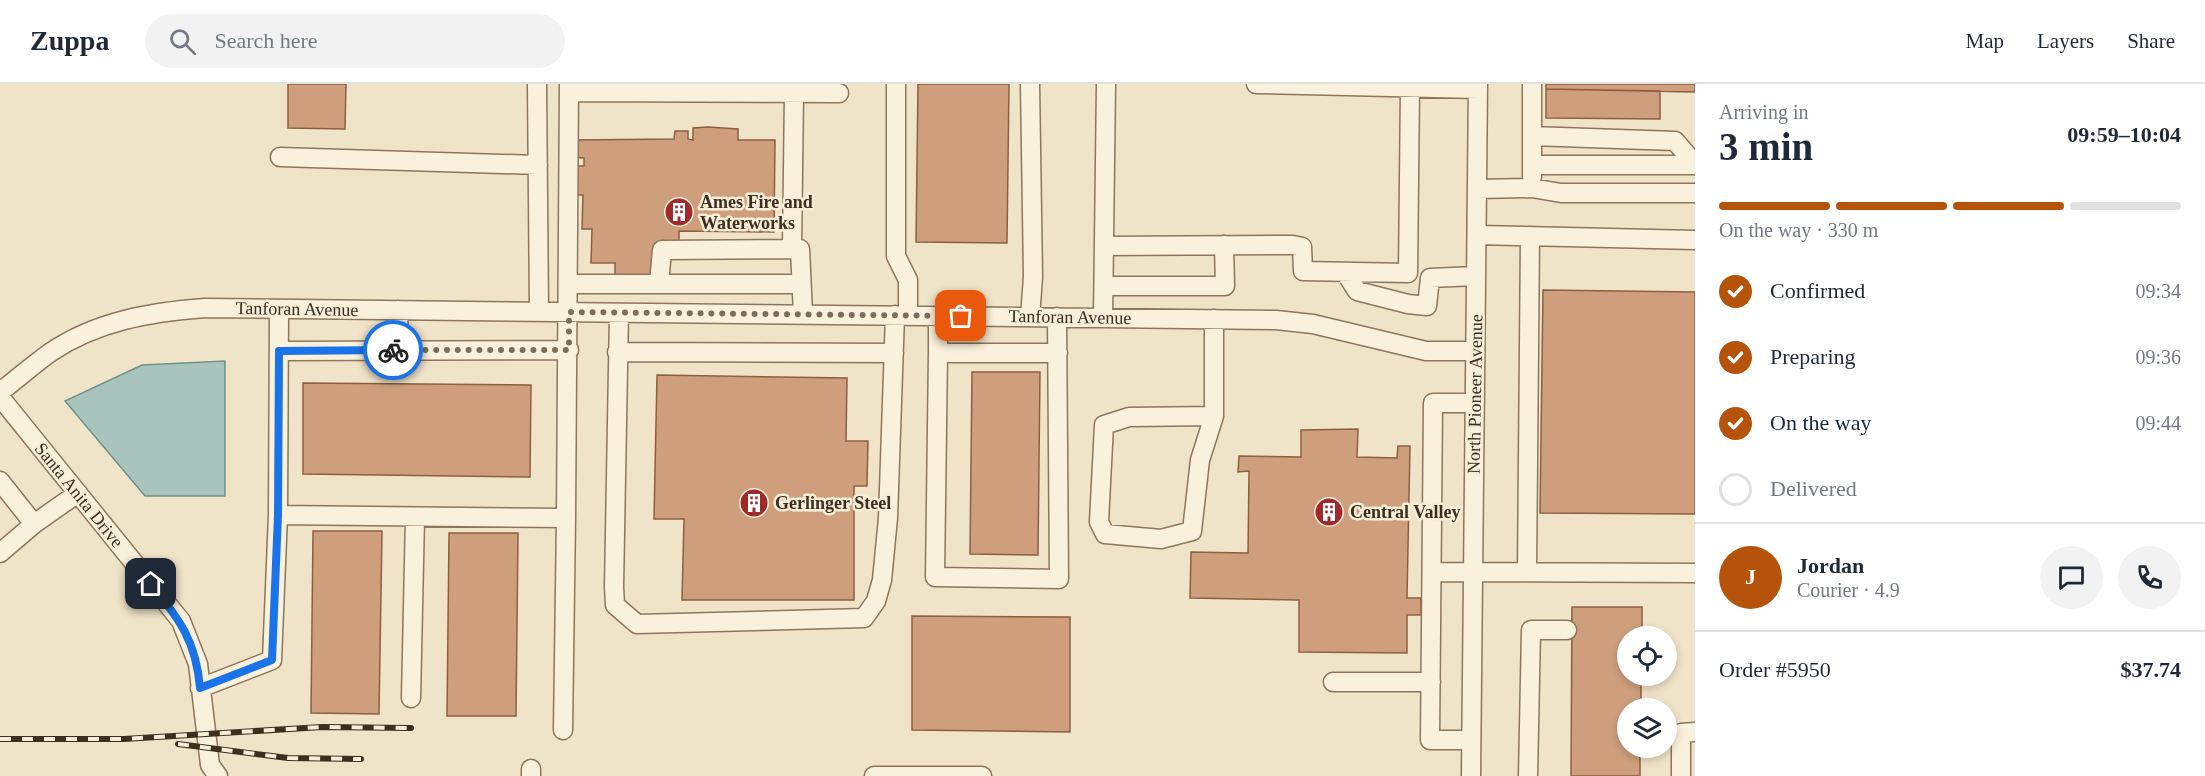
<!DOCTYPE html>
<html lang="en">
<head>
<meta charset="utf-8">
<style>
  body { margin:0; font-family:"Times New Roman",serif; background:#f2f2f3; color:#1f2937; height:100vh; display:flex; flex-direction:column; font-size:22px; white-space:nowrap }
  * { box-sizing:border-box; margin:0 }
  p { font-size:20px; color:#747a83 }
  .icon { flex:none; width:33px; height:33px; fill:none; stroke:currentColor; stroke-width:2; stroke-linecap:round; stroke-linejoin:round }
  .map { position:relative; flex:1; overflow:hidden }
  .panel { display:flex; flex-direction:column; background:#fff; width:510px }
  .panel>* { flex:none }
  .fabs { position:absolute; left:1617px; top:542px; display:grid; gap:12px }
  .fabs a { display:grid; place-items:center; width:60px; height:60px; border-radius:50%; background:#fff; box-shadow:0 3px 9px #0003; font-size:30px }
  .pin { position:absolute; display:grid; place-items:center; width:51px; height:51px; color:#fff; margin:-26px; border-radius:12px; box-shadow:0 3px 9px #0006 }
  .courier { position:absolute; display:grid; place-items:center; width:60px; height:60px; margin:-30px; border:4px solid #1a73e8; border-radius:50%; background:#fff; color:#222; box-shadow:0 2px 8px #0007 }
  .summary em { font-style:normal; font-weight:700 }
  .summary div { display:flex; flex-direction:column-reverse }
  .summary { display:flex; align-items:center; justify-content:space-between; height:102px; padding:0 24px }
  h1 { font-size:39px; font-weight:700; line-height:45px }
  .bar { display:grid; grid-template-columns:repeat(4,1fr); gap:9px 6px; align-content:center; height:72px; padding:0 24px }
  .bar i { height:8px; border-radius:4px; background:#e0e1e3 }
  .bar .selected { background:#b45309 }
  .bar p { grid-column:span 4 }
  .line { display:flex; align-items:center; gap:15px; padding:0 24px; border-top:2px solid #e0e1e3 }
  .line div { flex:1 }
  .round { display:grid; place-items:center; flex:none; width:63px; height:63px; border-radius:32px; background:#f2f2f3 }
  ol { padding:0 24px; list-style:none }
  li { display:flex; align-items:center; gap:18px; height:66px }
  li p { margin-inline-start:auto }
  li .icon { padding:6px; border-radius:50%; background:#b45309; color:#fff; stroke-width:4 }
  li:last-child { color:#747a83 }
  li i { width:33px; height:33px; border:3px solid #e0e1e3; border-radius:50% }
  header { display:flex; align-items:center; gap:36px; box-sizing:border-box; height:84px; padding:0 30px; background:#fff; border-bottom:2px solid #e0e1e3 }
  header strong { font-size:28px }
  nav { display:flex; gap:33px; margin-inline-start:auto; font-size:21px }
  .search { width:420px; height:54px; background:#f2f2f3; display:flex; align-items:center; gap:15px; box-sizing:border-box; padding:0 21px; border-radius:33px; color:#747a83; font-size:22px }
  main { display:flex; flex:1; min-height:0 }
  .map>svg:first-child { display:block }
  .water { fill:#a9c4bc; stroke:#6f938a; stroke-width:1.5 }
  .building { fill:#cf9f7d; stroke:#8d5f41; stroke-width:1.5 }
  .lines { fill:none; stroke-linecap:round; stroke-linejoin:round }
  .minor-casing { stroke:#8d765c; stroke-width:21 }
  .minor { stroke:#faf1dc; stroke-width:18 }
  .rail-casing { stroke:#3d2e20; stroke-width:6 }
  .rail { stroke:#f7eed8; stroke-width:4; stroke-dasharray:11; stroke-linecap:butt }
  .done { stroke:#7c6e5b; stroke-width:6; stroke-dasharray:0 10.8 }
  .route { stroke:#1a73e8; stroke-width:8 }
  .labels { text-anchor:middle; stroke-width:5; stroke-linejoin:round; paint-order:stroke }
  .poi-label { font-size:18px; font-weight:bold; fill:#3d2e20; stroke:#f7eed8; text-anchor:start }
  .street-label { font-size:18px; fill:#3d2e20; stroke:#f7eed8 }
</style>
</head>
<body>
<header>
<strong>Zuppa</strong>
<div class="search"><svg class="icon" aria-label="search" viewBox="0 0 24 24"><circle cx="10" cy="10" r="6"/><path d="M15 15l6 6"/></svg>Search here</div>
<nav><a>Map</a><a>Layers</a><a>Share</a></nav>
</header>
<main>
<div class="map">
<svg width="1695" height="692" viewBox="0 0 1695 692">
  <rect width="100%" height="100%" fill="#f0e4c8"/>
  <!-- water -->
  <path class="water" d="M225,277V412H145L65,317L142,281Z"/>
  <!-- building -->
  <path class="building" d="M288,0H346L345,45L288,44Z
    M918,0H1009L1007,159L916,158Z
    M1546,0H1695V8L1546,5Z
    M1546,5L1660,7V35L1546,34Z
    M708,43L738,45V56H775L774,148L679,147V160L675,163H653L656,197L615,196V179H591L592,145H582L583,111H571V82H584V74L571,73L572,56L674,55L675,47H688V55L693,56V44Z
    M1543,206L1695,208V430L1540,429Z
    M972,288H1040L1038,471L970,470Z
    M657,291L847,294L846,357H868L867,402H854V516H682L684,435H654Z
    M303,299L531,301L530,393L303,390Z
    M1358,345L1357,373L1397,374L1398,362H1410L1407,514H1421V531H1407V569L1299,568V516L1190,514L1191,468L1248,469L1249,387L1238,388L1239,372L1301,373V346Z
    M313,447H382L379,630L311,629Z
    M449,449H518L516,632H447Z
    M1572,523H1642V552H1628V591H1641V624H1628V663H1640V692H1571Z
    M912,532L1070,533V648L912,646Z"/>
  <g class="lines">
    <!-- minor casing -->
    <g class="minor-casing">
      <path id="minor" d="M537,0L539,228
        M896,0V172L908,196V232
        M1030,0L1033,193L1030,233
        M1256,0L1478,5
        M1532,0V93
        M569,8L839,9
        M1532,52L1675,57L1695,80
        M280,73L538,81
        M1532,81H1695
        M1477,105L1532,104L1561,109H1695
        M1477,151L1695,156
        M1104,162L1293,161L1302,163L1303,187L1408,189L1410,3
        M792,165L794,9
        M1345,188L1357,207L1408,220L1427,222L1430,194L1476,192
        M569,200H800
        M659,200L662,166L800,165L803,230
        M1104,202H1225L1224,161
        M279,225L278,431L566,434L569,0
        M398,226L399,266
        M619,229L614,503L615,521L637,540L864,534L876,517L882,496L888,434L895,231
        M1057,233L1059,495L935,493L938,269H1058
        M1103,234L1106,0
        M1214,235V332L1200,376L1192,447L1161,455L1105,450L1099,438L1104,341L1129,333L1214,332
        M279,267L569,266
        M617,268L894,269
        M938,269V232
        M0,308C17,295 34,280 51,268C97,237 151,228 205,224L1276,236L1313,240L1426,267H1475
        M0,313L181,537L198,580L210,681L218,692
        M0,397L34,440L78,409
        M0,469L34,440
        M1432,488L1695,489
        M1527,488L1530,152
        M1333,598H1431
        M200,604L272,576L278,431
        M411,614L415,433
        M563,646L566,434
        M1471,656H1430L1433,319H1475
        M531,692V685
        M874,692H982
        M1471,692L1478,0
        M1528,692L1531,546H1567
        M1681,692V649L1695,648"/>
    </g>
    <!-- minor -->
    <use href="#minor" class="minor"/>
    <!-- rail casing -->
    <g class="rail-casing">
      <path id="rail" d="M0,655H124L322,643L411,644
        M178,660L288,674L361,675"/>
    </g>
    <!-- rail -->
    <use href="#rail" class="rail"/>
  </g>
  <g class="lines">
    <!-- done -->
    <path class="done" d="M393,266H569V228L961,232"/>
    <!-- route -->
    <path class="route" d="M151,500C180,536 196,557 200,604L272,576L278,431L279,267L393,266"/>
  </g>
  <!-- icons -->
  <defs>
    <g id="building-disc" transform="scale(1.5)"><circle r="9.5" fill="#9e2a2b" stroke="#f7eed8"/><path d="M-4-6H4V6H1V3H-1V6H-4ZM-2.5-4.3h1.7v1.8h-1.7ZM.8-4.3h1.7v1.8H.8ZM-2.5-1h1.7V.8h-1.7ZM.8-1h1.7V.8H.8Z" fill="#fff"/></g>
  </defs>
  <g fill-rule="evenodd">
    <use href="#building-disc" x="679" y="128"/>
    <use href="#building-disc" x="754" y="419"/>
    <use href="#building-disc" x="1329" y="428"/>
  </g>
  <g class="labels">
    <!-- poi labels -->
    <g class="poi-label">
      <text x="700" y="124">Ames Fire and<tspan x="700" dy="21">Waterworks</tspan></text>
      <text x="775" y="425">Gerlinger Steel</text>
      <text x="1350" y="434">Central Valley</text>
    </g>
    <!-- street labels -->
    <g class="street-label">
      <text transform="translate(297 225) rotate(1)" y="6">Tanforan Avenue</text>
      <text transform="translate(1070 233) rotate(1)" y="6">Tanforan Avenue</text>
      <text transform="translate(1475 310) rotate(-89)" y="6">North Pioneer Avenue</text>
      <text transform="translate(79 411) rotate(51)" y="6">Santa Anita Drive</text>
    </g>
  </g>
</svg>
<div class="fabs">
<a><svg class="icon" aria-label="locate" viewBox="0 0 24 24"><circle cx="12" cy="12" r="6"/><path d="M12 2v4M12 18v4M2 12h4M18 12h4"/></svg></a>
<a><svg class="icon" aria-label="layers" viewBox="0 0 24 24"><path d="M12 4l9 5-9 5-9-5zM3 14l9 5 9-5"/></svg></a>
</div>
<div class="pin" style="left:961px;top:232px;background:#ea580c"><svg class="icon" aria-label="bag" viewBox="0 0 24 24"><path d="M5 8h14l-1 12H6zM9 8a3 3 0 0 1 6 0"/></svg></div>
<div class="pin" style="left:151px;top:500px;background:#1f2937"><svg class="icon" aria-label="home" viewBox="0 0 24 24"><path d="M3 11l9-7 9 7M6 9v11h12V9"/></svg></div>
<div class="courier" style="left:393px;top:266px"><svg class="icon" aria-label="bike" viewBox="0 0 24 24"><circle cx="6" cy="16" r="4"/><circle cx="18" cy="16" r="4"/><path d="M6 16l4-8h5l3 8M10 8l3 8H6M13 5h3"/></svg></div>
</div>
<section class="panel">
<div class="summary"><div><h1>3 min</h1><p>Arriving in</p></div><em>09:59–10:04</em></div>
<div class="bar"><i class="selected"></i><i class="selected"></i><i class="selected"></i><i></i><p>On the way · 330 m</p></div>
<ol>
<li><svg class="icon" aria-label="check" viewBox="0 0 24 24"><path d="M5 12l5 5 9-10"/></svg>Confirmed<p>09:34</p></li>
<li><svg class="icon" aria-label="check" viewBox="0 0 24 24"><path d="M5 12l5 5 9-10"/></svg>Preparing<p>09:36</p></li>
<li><svg class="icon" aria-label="check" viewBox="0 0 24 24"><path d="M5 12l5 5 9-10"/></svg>On the way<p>09:44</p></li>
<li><i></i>Delivered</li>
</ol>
<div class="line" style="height:108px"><b class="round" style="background:#b45309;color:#fff">J</b><div><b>Jordan</b><p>Courier · 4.9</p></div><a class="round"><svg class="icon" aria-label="chat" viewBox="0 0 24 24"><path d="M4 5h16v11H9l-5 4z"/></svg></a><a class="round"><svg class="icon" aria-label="phone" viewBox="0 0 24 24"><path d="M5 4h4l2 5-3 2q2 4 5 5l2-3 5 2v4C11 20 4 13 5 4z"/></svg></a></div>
<div class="line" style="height:78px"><div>Order #5950</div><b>$37.74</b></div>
</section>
</main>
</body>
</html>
